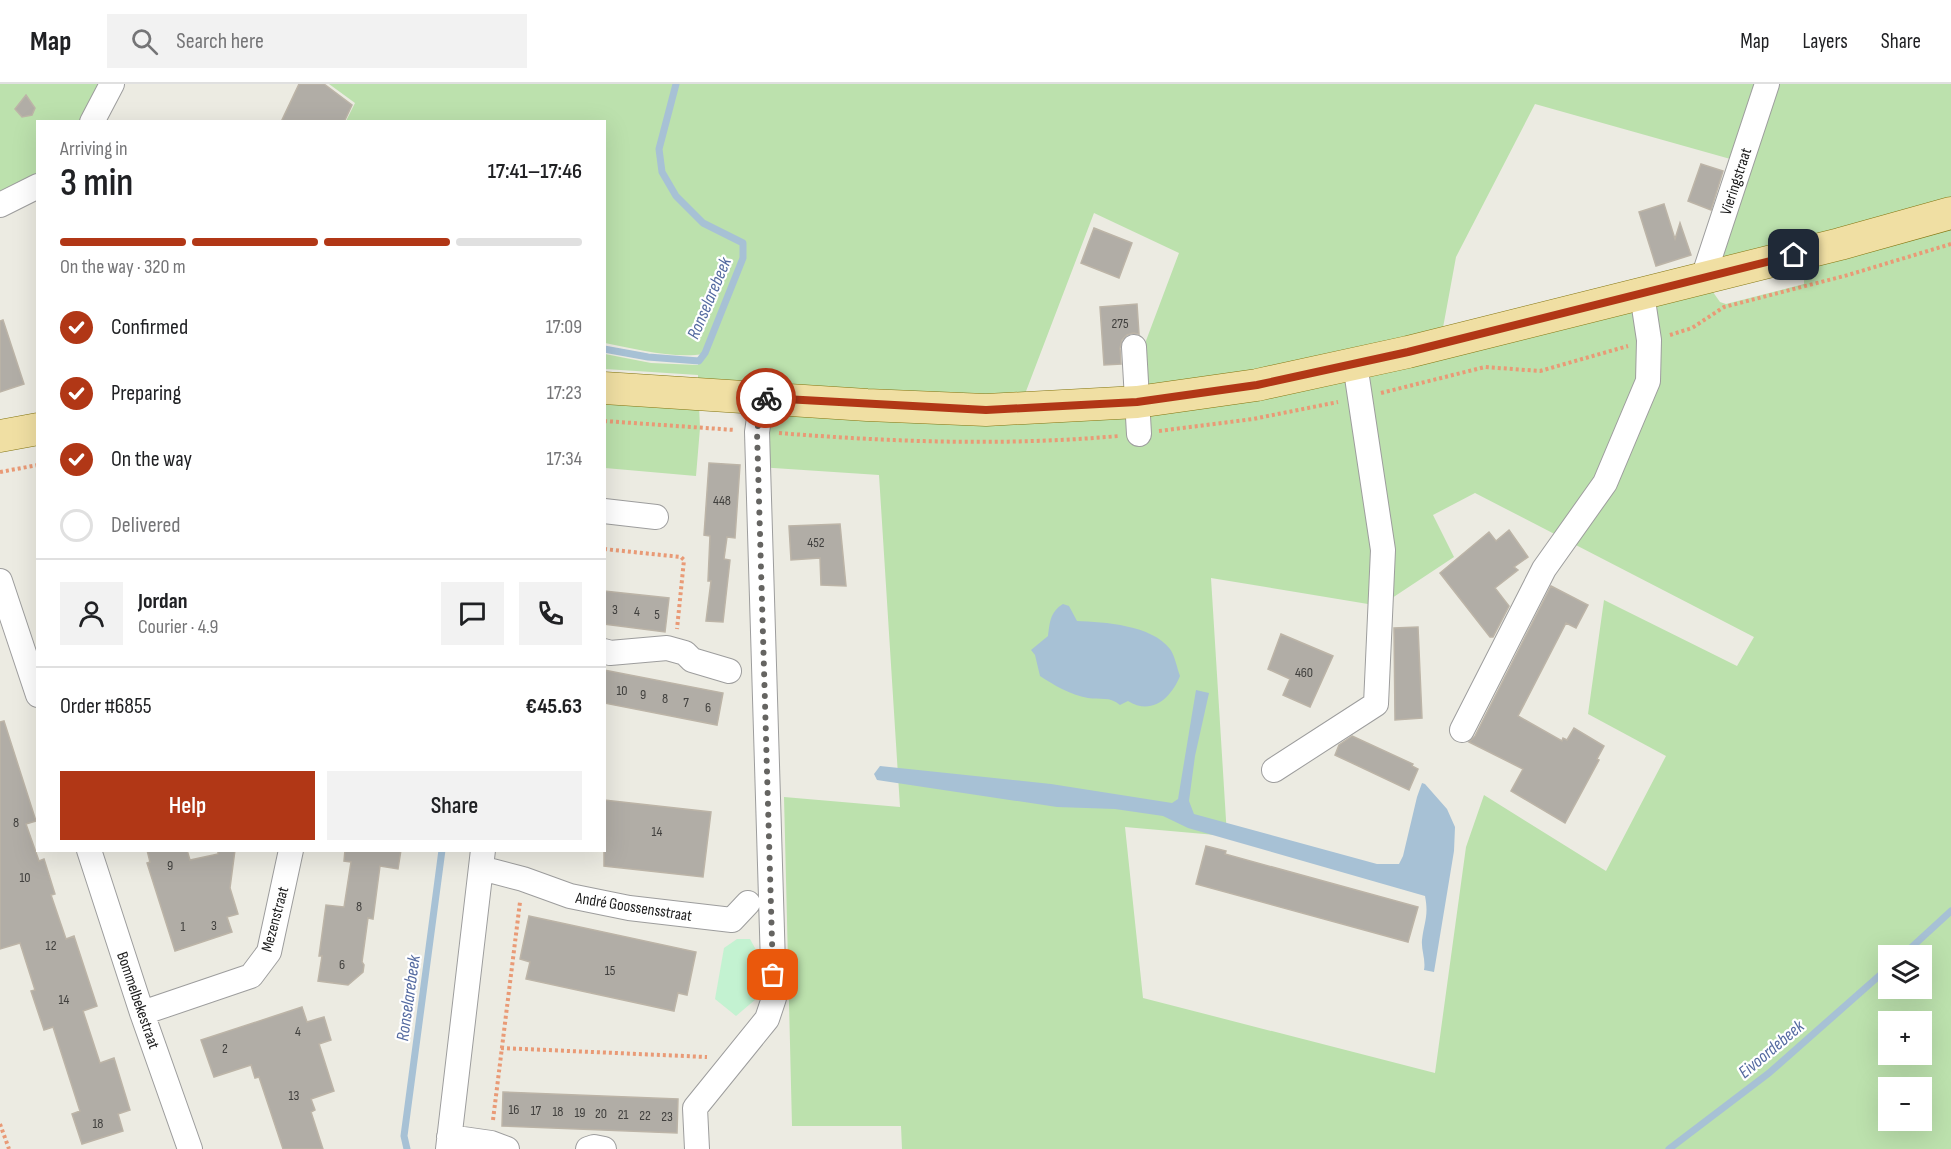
<!DOCTYPE html>
<html lang="en">
<head>
<meta charset="utf-8">
<style>
  body { margin:0; font-family:"Sofia Sans Condensed",sans-serif; background:#f2f2f2; color:#202124; height:100vh; display:flex; flex-direction:column; font-size:22px; white-space:nowrap }
  * { box-sizing:border-box; margin:0 }
  p { font-size:20px; color:#757577 }
  .icon { flex:none; width:33px; height:33px; fill:none; stroke:currentColor; stroke-width:2; stroke-linecap:round; stroke-linejoin:round }
  .map { position:relative; flex:1; overflow:hidden }
  .panel { position:absolute; left:36px; top:36px; width:570px; height:732px; display:flex; flex-direction:column; background:#fff; border-radius:0px; box-shadow:0 6px 24px #0002 }
  .panel>* { flex:none }
  .controls { position:absolute; left:1878px; top:861px; display:grid; gap:12px }
  .controls a { display:grid; place-items:center; width:54px; height:54px; border-radius:0px; background:#fff; box-shadow:0 6px 24px #0002; font-size:30px }
  .pin { position:absolute; display:grid; place-items:center; width:51px; height:51px; color:#fff; margin:-26px; border-radius:12px; box-shadow:0 3px 9px #0006 }
  .courier { position:absolute; display:grid; place-items:center; width:60px; height:60px; margin:-30px; border:4px solid #b13716; border-radius:50%; background:#fff; color:#222; box-shadow:0 2px 8px #0007 }
  .head em { font-style:normal; font-weight:600 }
  .head div { display:flex; flex-direction:column-reverse }
  .head { display:flex; align-items:center; justify-content:space-between; height:102px; padding:0 24px }
  h1 { font-size:39px; font-weight:600; line-height:45px }
  .bar { display:grid; grid-template-columns:repeat(4,1fr); gap:9px 6px; align-content:center; height:72px; padding:0 24px }
  .bar i { height:8px; border-radius:4px; background:#e0e0e0 }
  .bar .active { background:#b13716 }
  .bar p { grid-column:span 4 }
  .line { display:flex; align-items:center; gap:15px; padding:0 24px; border-top:2px solid #e0e0e0 }
  .line div { flex:1 }
  .round { display:grid; place-items:center; flex:none; width:63px; height:63px; border-radius:0px; background:#f2f2f2 }
  ol { padding:0 24px; list-style:none }
  li { display:flex; align-items:center; gap:18px; height:66px }
  li p { margin-inline-start:auto }
  li .icon { padding:6px; border-radius:50%; background:#b13716; color:#fff; stroke-width:4 }
  li:last-child { color:#757577 }
  li i { width:33px; height:33px; border:3px solid #e0e0e0; border-radius:50% }
  .button { display:flex; gap:12px; margin-top:auto; padding:12px 24px }
  .button a { flex:1; height:69px; border-radius:0px; background:#b13716; color:#fff; font-size:24px; font-weight:600; line-height:69px; text-align:center }
  .button a+a { background:#f2f2f2; color:#202124 }
  header { display:flex; align-items:center; gap:36px; box-sizing:border-box; height:84px; padding:0 30px; background:#fff; border-bottom:2px solid #e0e0e0 }
  header strong { font-size:28px }
  nav { display:flex; gap:33px; margin-inline-start:auto; font-size:21px }
  .search { width:420px; height:54px; background:#f2f2f2; display:flex; align-items:center; gap:15px; box-sizing:border-box; padding:0 21px; border-radius:0px; color:#757577; font-size:22px }
  .map>svg:first-child { display:block }
  .grass { fill:#bce1ad; fill-rule:evenodd }
  .park { fill:#c3f2d1 }
  .water { fill:#a7c1d5 }
  .lines { fill:none; stroke-linecap:round; stroke-linejoin:round }
  .stream { stroke:#a7c1d5; stroke-width:7 }
  .building { fill:#b1ada6; stroke:#bcb4a7; stroke-width:1.5 }
  .minor-casing { stroke:#9d9d9d; stroke-width:26 }
  .major-casing { stroke:#837510; stroke-width:33 }
  .path { stroke:#e99a76; stroke-width:4; stroke-dasharray:3 3; stroke-linecap:butt }
  .minor { stroke:#fff; stroke-width:24 }
  .major { stroke:#f0dfa3; stroke-width:32 }
  .done { stroke:#656461; stroke-width:6; stroke-dasharray:0 10.8 }
  .route { stroke:#b13716; stroke-width:8 }
  .labels { text-anchor:middle; stroke-width:4.5; stroke-linejoin:round; paint-order:stroke }
  .number-label { font-size:14px; fill:#41403e }
  .street-label { font-size:16px; fill:#1c1c1c; stroke:#fff }
  .water-label { font-size:18px; font-style:italic; fill:#546aa0; stroke:#fff }
</style>
</head>
<body>
<header>
<strong>Map</strong>
<div class="search"><svg class="icon" aria-label="search" viewBox="0 0 24 24"><circle cx="10" cy="10" r="6"/><path d="M15 15l6 6"/></svg>Search here</div>
<nav><a>Map</a><a>Layers</a><a>Share</a></nav>
</header>
<div class="map">
<svg width="1951" height="1065" viewBox="0 0 1951 1065">
  <rect width="100%" height="100%" fill="#ecebe2"/>
  <!-- grass -->
  <path class="grass" d="M0,0H112L92,37L38,38L37,102L0,121Z
    M329,0H1951V129L1703,194L1720,218L1726,220L1804,200V180L1951,142V1065H902L901,1042H792L784,713L900,723L879,391L757,383L761,314L698,310V291L605,285V270L651,279L698,281L699,277L704,270C673,275 636,265 605,259L604,38L346,37L355,19ZM1535,20L1741,78L1703,194L1440,260L1456,173ZM1094,129L1179,169L1135,286L1136,318L1020,323ZM1475,409L1754,553L1737,582L1604,516L1588,630L1666,672L1606,787L1484,711L1466,763L1435,989L1143,914L1125,743L1227,752L1211,494L1380,522L1454,473L1433,431ZM1888,872H1922V904H1888ZM1888,938H1922V970H1888ZM1888,1004H1922V1036H1888Z
    M604,315L699,322L700,344L696,392L605,384Z"/>
  <!-- park -->
  <path class="park" d="M737,855H750L761,875L756,915L736,932L715,915L724,864Z"/>
  <!-- water -->
  <path class="water" d="M1063,520L1069,522L1077,537C1104,538 1152,541 1170,565C1175,572 1177,584 1180,592C1171,614 1152,632 1128,617L1120,621C1110,612 1100,616 1088,614C1070,611 1054,601 1040,592L1035,571L1031,566L1048,552C1050,538 1050,528 1063,520Z
    M1196,606L1209,609L1195,672L1189,717L1194,730L1377,780H1399L1403,772L1417,713L1422,699L1425,700L1447,725L1455,743L1454,767L1434,888L1424,886C1426,876 1421,866 1422,856C1424,838 1429,832 1425,812L1188,744L1163,732L1115,725L1057,723L877,696L874,690L880,682L1051,700L1172,719L1178,715Z"/>
  <g class="lines">
    <!-- stream -->
    <path class="stream" d="M604,265L648,273L699,277L705,269L743,174V159L703,139L676,112L662,88L659,65L676,0
      M1902,872L1951,827
      M407,1065L404,1052L442,766
      M1669,1065L1769,989L1888,884"/>
  </g>
  <!-- building -->
  <path class="building" d="M299,0H324L352,21L344,38H281Z
    M26,11L35,24L32,31L22,33L15,25Z
    M1701,80L1723,87L1711,126L1688,117Z
    M1664,120L1675,155L1680,139L1691,171L1656,182L1639,128Z
    M1094,144L1132,159L1119,194L1081,179Z
    M1137,220L1139,250L1133,249L1127,251L1122,256L1120,264L1121,280L1104,281L1100,223Z
    M3,236L24,300L0,308V237Z
    M709,379L740,381L735,454L727,453L724,475L730,476L723,538L706,537L711,497H708L710,452L704,451Z
    M840,440L846,502L821,501L820,474L791,476L789,442Z
    M1509,446L1528,473L1514,483L1518,486L1495,504L1509,522L1493,553H1490L1440,489L1489,448L1496,457Z
    M1551,502L1588,521L1576,544L1566,539L1518,632L1562,657L1563,654L1567,656L1574,644L1604,662L1597,675L1599,676L1565,739L1511,707L1523,685L1469,658L1475,652Z
    M604,507L669,514L665,548L604,540Z
    M1418,543L1422,634L1395,636L1394,544Z
    M1281,550L1333,572L1310,623L1283,611L1290,595L1268,585Z
    M604,586L723,609L717,641L604,619Z
    M4,637L36,737L26,740L39,777L44,775L55,810L51,811L66,855L74,852L97,922L83,927L100,979L114,974L130,1026L118,1030L123,1047L82,1060L72,1030L80,1027L53,943L44,946L31,907L35,906L20,859L0,865V638Z
    M1352,652L1413,680L1412,682L1418,685L1409,706L1335,671L1339,661Z
    M604,716L711,728L703,793L604,782Z
    M1206,762L1226,767L1225,770L1418,823L1408,858L1196,800Z
    M147,766H187L190,776L218,770V766H235L230,804L238,830L227,833L232,848L175,867L147,779L150,778Z
    M345,766H401L398,785L380,782L373,835L368,834L362,878L364,881L363,888L348,901L318,897L322,872H319L326,821L344,823L351,778L344,777Z
    M529,832L696,868L687,911L678,909L674,927L526,895L530,878L520,875Z
    M302,923L307,938L324,933L331,956L319,960L334,1007L311,1015L315,1026L311,1028L323,1065H283L259,993L255,994L251,981L214,993L201,956Z
    M503,1008L678,1015L677,1049L502,1042Z"/>
  <g class="lines">
    <!-- minor casing -->
    <g class="minor-casing">
      <path id="minor" d="M92,38L112,0
        M0,121L38,102
        M1703,194L1767,0
        M1134,263L1139,350
        M604,427L656,433
        M0,497L38,611
        M604,567L610,569L667,564L685,569L692,576L729,587
        M1462,646L1544,485L1605,399L1648,297L1649,256L1642,210
        M1274,686L1376,620L1383,466L1355,280
        M89,766L142,929L190,1065
        M481,784L523,795L570,812L629,824L732,836L748,819
        M142,929L251,892L269,868L291,766
        M449,1053L491,1059L507,1065
        M448,1065L483,766
        M588,1065L594,1063L604,1065
        M697,1065L695,1024L767,935L774,914L757,348L762,314"/>
    </g>
    <!-- major casing -->
    <g class="major-casing">
      <path id="major" d="M604,304L867,321L986,326L1137,318L1257,301L1408,268L1840,160L1951,129
        M0,352L38,345"/>
    </g>
    <!-- path -->
    <path class="path" d="M1670,251L1692,244L1724,223L1848,191L1951,160
      M1381,309L1485,283L1540,287L1628,262
      M604,337L735,346
      M1159,347L1253,335L1338,318
      M779,349C892,358 1005,362 1119,352
      M0,388L38,381
      M604,465L681,473L684,476L677,545
      M501,964L707,973
      M493,1036L520,818
      M0,1040L9,1065"/>
    <!-- minor -->
    <use href="#minor" class="minor"/>
    <!-- major -->
    <use href="#major" class="major"/>
  </g>
  <g class="lines">
    <!-- done -->
    <path class="done" d="M766,314H762L757,348L773,891"/>
    <!-- route -->
    <path class="route" d="M766,314L986,326L1137,318L1257,301L1408,268L1794,171"/>
  </g>
  <g class="labels">
    <!-- number labels -->
    <g class="number-label">
      <text x="1120" y="244">275</text>
      <text x="722" y="421">448</text>
      <text x="816" y="463">452</text>
      <text x="615" y="530">3</text>
      <text x="637" y="532">4</text>
      <text x="657" y="535">5</text>
      <text x="1304" y="593">460</text>
      <text x="622" y="611">10</text>
      <text x="643" y="615">9</text>
      <text x="665" y="619">8</text>
      <text x="686" y="623">7</text>
      <text x="708" y="628">6</text>
      <text x="16" y="743">8</text>
      <text x="657" y="752">14</text>
      <text x="170" y="786">9</text>
      <text x="25" y="798">10</text>
      <text x="359" y="827">8</text>
      <text x="214" y="846">3</text>
      <text x="183" y="847">1</text>
      <text x="51" y="866">12</text>
      <text x="342" y="885">6</text>
      <text x="610" y="891">15</text>
      <text x="64" y="920">14</text>
      <text x="298" y="952">4</text>
      <text x="225" y="969">2</text>
      <text x="294" y="1016">13</text>
      <text x="514" y="1030">16</text>
      <text x="536" y="1031">17</text>
      <text x="558" y="1032">18</text>
      <text x="580" y="1033">19</text>
      <text x="601" y="1034">20</text>
      <text x="623" y="1035">21</text>
      <text x="645" y="1036">22</text>
      <text x="667" y="1037">23</text>
      <text x="98" y="1044">18</text>
    </g>
    <!-- street labels -->
    <g class="street-label">
      <text transform="translate(1735 97) rotate(-72)" y="6">Vieringstraat</text>
      <text transform="translate(634 822) rotate(9)" y="6">André Goossensstraat</text>
      <text transform="translate(274 835) rotate(-75)" y="6">Mezenstraat</text>
      <text transform="translate(139 916) rotate(71)" y="6">Bommelbekestraat</text>
    </g>
    <!-- water labels -->
    <g class="water-label">
      <text transform="translate(709 214) rotate(-67)" y="6">Ronselarebeek</text>
      <text transform="translate(408 914) rotate(-82)" y="6">Ronselarebeek</text>
      <text transform="translate(1771 965) rotate(-40)" y="6">Eivoordebeek</text>
    </g>
  </g>
</svg>
<div class="controls">
<a><svg class="icon" aria-label="layers" viewBox="0 0 24 24"><path d="M12 4l9 5-9 5-9-5zM3 14l9 5 9-5"/></svg></a>
<a>+</a>
<a>−</a>
</div>
<div class="pin" style="left:773px;top:891px;background:#ea580c"><svg class="icon" aria-label="bag" viewBox="0 0 24 24"><path d="M5 8h14l-1 12H6zM9 8a3 3 0 0 1 6 0"/></svg></div>
<div class="pin" style="left:1794px;top:171px;background:#1f2937"><svg class="icon" aria-label="home" viewBox="0 0 24 24"><path d="M3 11l9-7 9 7M6 9v11h12V9"/></svg></div>
<div class="courier" style="left:766px;top:314px"><svg class="icon" aria-label="bike" viewBox="0 0 24 24"><circle cx="6" cy="16" r="4"/><circle cx="18" cy="16" r="4"/><path d="M6 16l4-8h5l3 8M10 8l3 8H6M13 5h3"/></svg></div>
<section class="panel">
<div class="head"><div><h1>3 min</h1><p>Arriving in</p></div><em>17:41–17:46</em></div>
<div class="bar"><i class="active"></i><i class="active"></i><i class="active"></i><i></i><p>On the way · 320 m</p></div>
<ol>
<li><svg class="icon" aria-label="check" viewBox="0 0 24 24"><path d="M5 12l5 5 9-10"/></svg>Confirmed<p>17:09</p></li>
<li><svg class="icon" aria-label="check" viewBox="0 0 24 24"><path d="M5 12l5 5 9-10"/></svg>Preparing<p>17:23</p></li>
<li><svg class="icon" aria-label="check" viewBox="0 0 24 24"><path d="M5 12l5 5 9-10"/></svg>On the way<p>17:34</p></li>
<li><i></i>Delivered</li>
</ol>
<div class="line" style="height:108px"><a class="round"><svg class="icon" aria-label="person" viewBox="0 0 24 24"><circle cx="12" cy="8" r="4"/><path d="M4 21q1-7 8-7t8 7"/></svg></a><div><b>Jordan</b><p>Courier · 4.9</p></div><a class="round"><svg class="icon" aria-label="chat" viewBox="0 0 24 24"><path d="M4 5h16v11H9l-5 4z"/></svg></a><a class="round"><svg class="icon" aria-label="phone" viewBox="0 0 24 24"><path d="M5 4h4l2 5-3 2q2 4 5 5l2-3 5 2v4C11 20 4 13 5 4z"/></svg></a></div>
<div class="line" style="height:78px"><div>Order #6855</div><b>€45.63</b></div>
<div class="button"><a>Help</a><a>Share</a></div>
</section>
</div>
</body>
</html>
